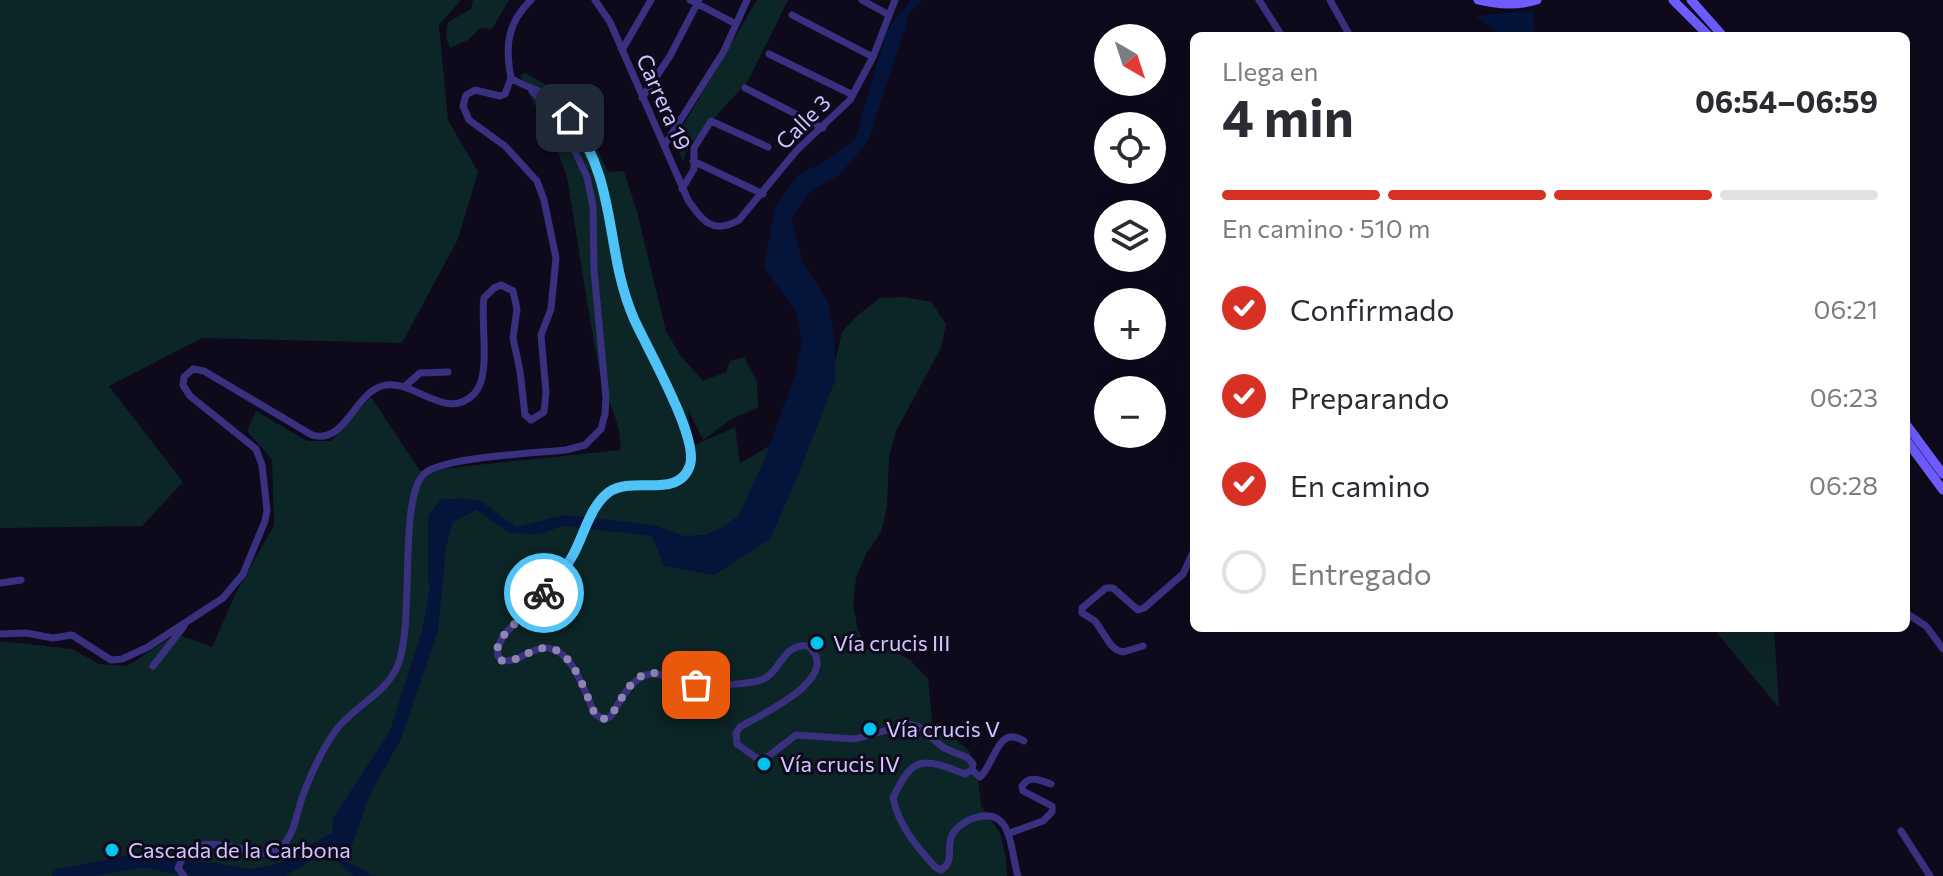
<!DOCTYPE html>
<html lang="es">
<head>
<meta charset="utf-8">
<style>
  body { margin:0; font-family:Commissioner,sans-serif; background:#f2f2f3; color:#2b2b33; height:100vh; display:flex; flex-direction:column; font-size:30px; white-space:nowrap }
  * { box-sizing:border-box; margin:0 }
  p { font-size:26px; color:#7c7c81 }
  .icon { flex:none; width:44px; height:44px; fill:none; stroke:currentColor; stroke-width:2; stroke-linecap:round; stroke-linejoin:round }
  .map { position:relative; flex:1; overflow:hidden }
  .sheet { position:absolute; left:1190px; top:32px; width:720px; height:600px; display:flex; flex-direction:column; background:#fff; border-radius:12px; box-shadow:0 8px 32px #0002 }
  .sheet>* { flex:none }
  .needle { width:52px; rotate:141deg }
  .buttons { position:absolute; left:1094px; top:24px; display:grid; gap:16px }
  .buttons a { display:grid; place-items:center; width:72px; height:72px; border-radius:50%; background:#fff; box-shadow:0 8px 32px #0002; font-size:40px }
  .pin { position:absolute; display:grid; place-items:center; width:68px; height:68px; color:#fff; margin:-34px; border-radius:16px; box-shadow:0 4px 12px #0006 }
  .courier { position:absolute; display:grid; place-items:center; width:80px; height:80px; margin:-40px; border:6px solid #4fc3f7; border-radius:50%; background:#fff; color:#222; box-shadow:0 2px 10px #0007 }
  .overview em { font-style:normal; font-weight:700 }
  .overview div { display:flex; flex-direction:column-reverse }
  .overview { display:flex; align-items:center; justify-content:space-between; height:136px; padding:0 32px }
  h1 { font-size:52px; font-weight:700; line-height:60px }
  .bar { display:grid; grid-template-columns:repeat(4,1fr); gap:12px 8px; align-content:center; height:96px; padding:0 32px }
  .bar i { height:10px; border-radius:6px; background:#e1e1e2 }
  .bar .selected { background:#d93025 }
  .bar p { grid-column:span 4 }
  ol { padding:0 32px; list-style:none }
  li { display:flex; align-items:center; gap:24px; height:88px }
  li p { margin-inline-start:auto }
  li .icon { padding:8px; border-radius:50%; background:#d93025; color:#fff; stroke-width:4 }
  li:last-child { color:#7c7c81 }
  li i { width:44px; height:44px; border:4px solid #e1e1e2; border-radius:50% }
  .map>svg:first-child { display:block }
  .green { fill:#0c2527 }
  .water { fill:#05143a }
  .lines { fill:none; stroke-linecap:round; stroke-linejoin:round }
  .river { stroke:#05143a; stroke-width:14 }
  .minor { stroke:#3a3080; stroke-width:7 }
  .secondary { stroke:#6e5cff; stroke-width:9 }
  .done { stroke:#8d84b0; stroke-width:8; stroke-dasharray:0 14.4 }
  .route { stroke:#4fc3f7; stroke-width:10 }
  .poi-dot { fill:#00c3f0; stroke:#0e0a1c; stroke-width:3 }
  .labels { text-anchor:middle; stroke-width:6; stroke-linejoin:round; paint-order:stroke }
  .street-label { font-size:22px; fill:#d1c5ff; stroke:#0e0a1c }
  .poi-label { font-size:22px; fill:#d1c5ff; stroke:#0e0a1c; text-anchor:start }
</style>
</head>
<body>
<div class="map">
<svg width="1943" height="876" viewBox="0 0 1943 876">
  <rect width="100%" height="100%" fill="#0e0a1c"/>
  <!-- green -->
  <path class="green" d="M0,0H461L439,25L448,120L478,172L458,239L402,343L202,338L109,386L183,482L142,526L0,528Z
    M473,0H509L492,29L480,28L468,40L450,48L446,38L448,22L471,9Z
    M757,0H788L748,81L687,148L683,162L675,139Z
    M525,73L563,94L588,130L608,172L624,171L637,212L666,331L680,355L703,381L726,372L730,361L744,357L757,382L758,407L730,420L703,440L688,409L693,446L735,427L740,463L787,436L831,380L842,332L858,315L880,298L905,297L931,302L946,324L941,348L896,431L889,457L887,507L881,532L866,554L856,578L853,603L857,626L866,649L890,648L911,661L928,679L933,730L952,736L970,752V766L978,779L981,806L1000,833L1006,858L1007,876H0V641L72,649L99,664L127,666L176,634L212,647L236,593L274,525L272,460L247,431L256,411L307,441H331L371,397L420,471L620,450C623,423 605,398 600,373C587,308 578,242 567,177L556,147L520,76Z
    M1713,628H1774L1779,708Z"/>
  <!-- water -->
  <path class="water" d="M911,0H923L910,12L868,142L839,175L810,192L791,218L802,261L828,302L835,343V380L799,473L770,539L714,575L664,566L652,536L563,526L539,534L510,533L477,510L453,522L446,546L438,631L401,739L370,794L346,861L374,876H354L332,856L333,818L390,731L422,631L443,515L456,498L479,500L516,527L565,515L654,525L684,536L704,535L722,528L739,515L766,456L796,372L802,342L796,312L764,267L775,208L797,176L828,159L855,139L887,30Z
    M1533,10L1535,31L1499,35L1476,16Z"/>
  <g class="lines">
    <!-- river -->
    <path class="river" d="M435,579V518L445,506H468
      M59,876L143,860L181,868L208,869L250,876
      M253,876L281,870L337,838"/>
    <!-- minor -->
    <path class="minor" d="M531,0C507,23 505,46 511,78C525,88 546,91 559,103C567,110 574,123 580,132C617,188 608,257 633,317C646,347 701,441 688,468C674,499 637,476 612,490C590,502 585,536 572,556C559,578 540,598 522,617C511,628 496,638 498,656L502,661C520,662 529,649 544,648C572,646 585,694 595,714L603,719L610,717C619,704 626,687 640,678C656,667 676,682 693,684C708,686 746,685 761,680C781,673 782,643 808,646C845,677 760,715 740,727L736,733L737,744L758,759L766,758L796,735L855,739L909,724L919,727L944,748L968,758L973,764L972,770L965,774C924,758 913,754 893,798C899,826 916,846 935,867L941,870C955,862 946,847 952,835C957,826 968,819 978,817C1014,808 1010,853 1018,876
      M595,0L610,22L688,200C702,221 713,235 739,220L797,150L850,100L873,57L895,0
      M690,0L736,24
      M862,0L889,15
      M1259,0L1282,36
      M1330,0L1350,36
      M792,15L873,57
      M622,50L651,0
      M769,54L853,95
      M745,88L823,128
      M642,98L670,56L699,0
      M664,146L724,51L747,0
      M693,161L763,194
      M682,189L694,169V148L711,121L768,147
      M404,387L420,373L448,372
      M0,583L21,580
      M1906,613L1926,626L1943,649
      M0,634L26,633L53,638L72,635L111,660L122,659L148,647L223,598L243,574L265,521L267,510L262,465L256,449L190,396L183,385L184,377L193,369L204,371L312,435C345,445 354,394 382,386C413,377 445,423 474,394C492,376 480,323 484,298L494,288L501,285L513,291L517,309L513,338L520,371L525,415L531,420L544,412L546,392L541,335L551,309L556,258L544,200L537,181L505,146L469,120L463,106L466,95L475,90L500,96L505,94L511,78
      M1143,646L1123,652L1117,650L1111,645L1095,621L1082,613V608L1106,588H1113L1138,610L1144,608L1183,574L1194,550
      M153,666L184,626
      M972,770L980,777C995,764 997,724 1024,741
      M1901,831L1930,876
      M1010,833L1043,821L1052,812V806L1023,791L1022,786C1030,775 1039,780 1051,784
      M184,876L178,868L186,851C223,829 260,869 283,845C295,833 297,811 303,795C311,774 323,748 336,730C354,706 386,694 398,665C415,623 398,499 424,474C442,457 537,453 566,450L585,445L601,429L605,414L606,398L594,270L593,206L587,177L572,145L544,104L532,91"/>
    <!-- secondary -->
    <path class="secondary" d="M1478,0C1498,5 1517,6 1537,0
      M1673,0L1709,36
      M1691,0L1723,36
      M1906,424L1943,474
      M1906,440L1943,490"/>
  </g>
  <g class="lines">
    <!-- done -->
    <path class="done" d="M544,593L501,638L497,649L502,661C520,662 529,649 544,648C573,646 585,694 595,714L603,719L610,717C620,703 632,672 653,673C665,673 683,683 696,685"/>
    <!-- route -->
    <path class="route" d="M544,593C554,582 566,568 573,555C584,535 590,506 609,492C633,475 679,500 690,465C699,438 647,348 634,319C604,250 619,184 570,118"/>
  </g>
  <!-- markers -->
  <g class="poi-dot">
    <circle cx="817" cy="643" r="8"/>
    <circle cx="870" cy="729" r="8"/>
    <circle cx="764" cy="764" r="8"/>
    <circle cx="112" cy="850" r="8"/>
  </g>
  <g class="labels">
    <!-- street labels -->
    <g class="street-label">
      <text transform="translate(664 102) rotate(66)" y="8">Carrera 19</text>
      <text transform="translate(803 122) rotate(-45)" y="8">Calle 3</text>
    </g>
    <!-- poi labels -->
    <g class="poi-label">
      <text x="833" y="651">Vía crucis III</text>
      <text x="886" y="737">Vía crucis V</text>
      <text x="780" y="772">Vía crucis IV</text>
      <text x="128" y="858">Cascada de la Carbona</text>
    </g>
  </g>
</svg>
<div class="buttons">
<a><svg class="needle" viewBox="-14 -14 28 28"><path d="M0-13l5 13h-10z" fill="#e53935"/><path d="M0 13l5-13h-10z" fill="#7c7c81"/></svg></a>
<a><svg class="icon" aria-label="locate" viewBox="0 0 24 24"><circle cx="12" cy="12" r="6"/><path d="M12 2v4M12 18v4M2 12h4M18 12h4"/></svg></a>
<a><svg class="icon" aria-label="layers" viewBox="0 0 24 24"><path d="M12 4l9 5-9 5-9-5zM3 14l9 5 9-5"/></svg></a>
<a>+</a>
<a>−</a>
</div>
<div class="pin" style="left:696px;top:685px;background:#ea580c"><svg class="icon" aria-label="bag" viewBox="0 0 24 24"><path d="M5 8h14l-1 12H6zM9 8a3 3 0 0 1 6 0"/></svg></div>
<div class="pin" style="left:570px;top:118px;background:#1f2937"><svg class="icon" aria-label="home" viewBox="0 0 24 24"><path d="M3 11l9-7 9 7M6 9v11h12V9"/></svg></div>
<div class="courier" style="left:544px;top:593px"><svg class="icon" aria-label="bike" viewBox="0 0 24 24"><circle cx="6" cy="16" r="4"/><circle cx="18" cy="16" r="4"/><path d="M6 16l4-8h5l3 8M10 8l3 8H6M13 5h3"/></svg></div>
<section class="sheet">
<div class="overview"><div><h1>4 min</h1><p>Llega en</p></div><em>06:54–06:59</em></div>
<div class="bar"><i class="selected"></i><i class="selected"></i><i class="selected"></i><i></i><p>En camino · 510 m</p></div>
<ol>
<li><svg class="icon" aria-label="check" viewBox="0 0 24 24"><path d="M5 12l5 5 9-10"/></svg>Confirmado<p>06:21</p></li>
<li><svg class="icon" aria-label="check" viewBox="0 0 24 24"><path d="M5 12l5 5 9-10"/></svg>Preparando<p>06:23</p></li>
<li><svg class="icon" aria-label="check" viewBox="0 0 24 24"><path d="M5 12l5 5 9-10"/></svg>En camino<p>06:28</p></li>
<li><i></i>Entregado</li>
</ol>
</section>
</div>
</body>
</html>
